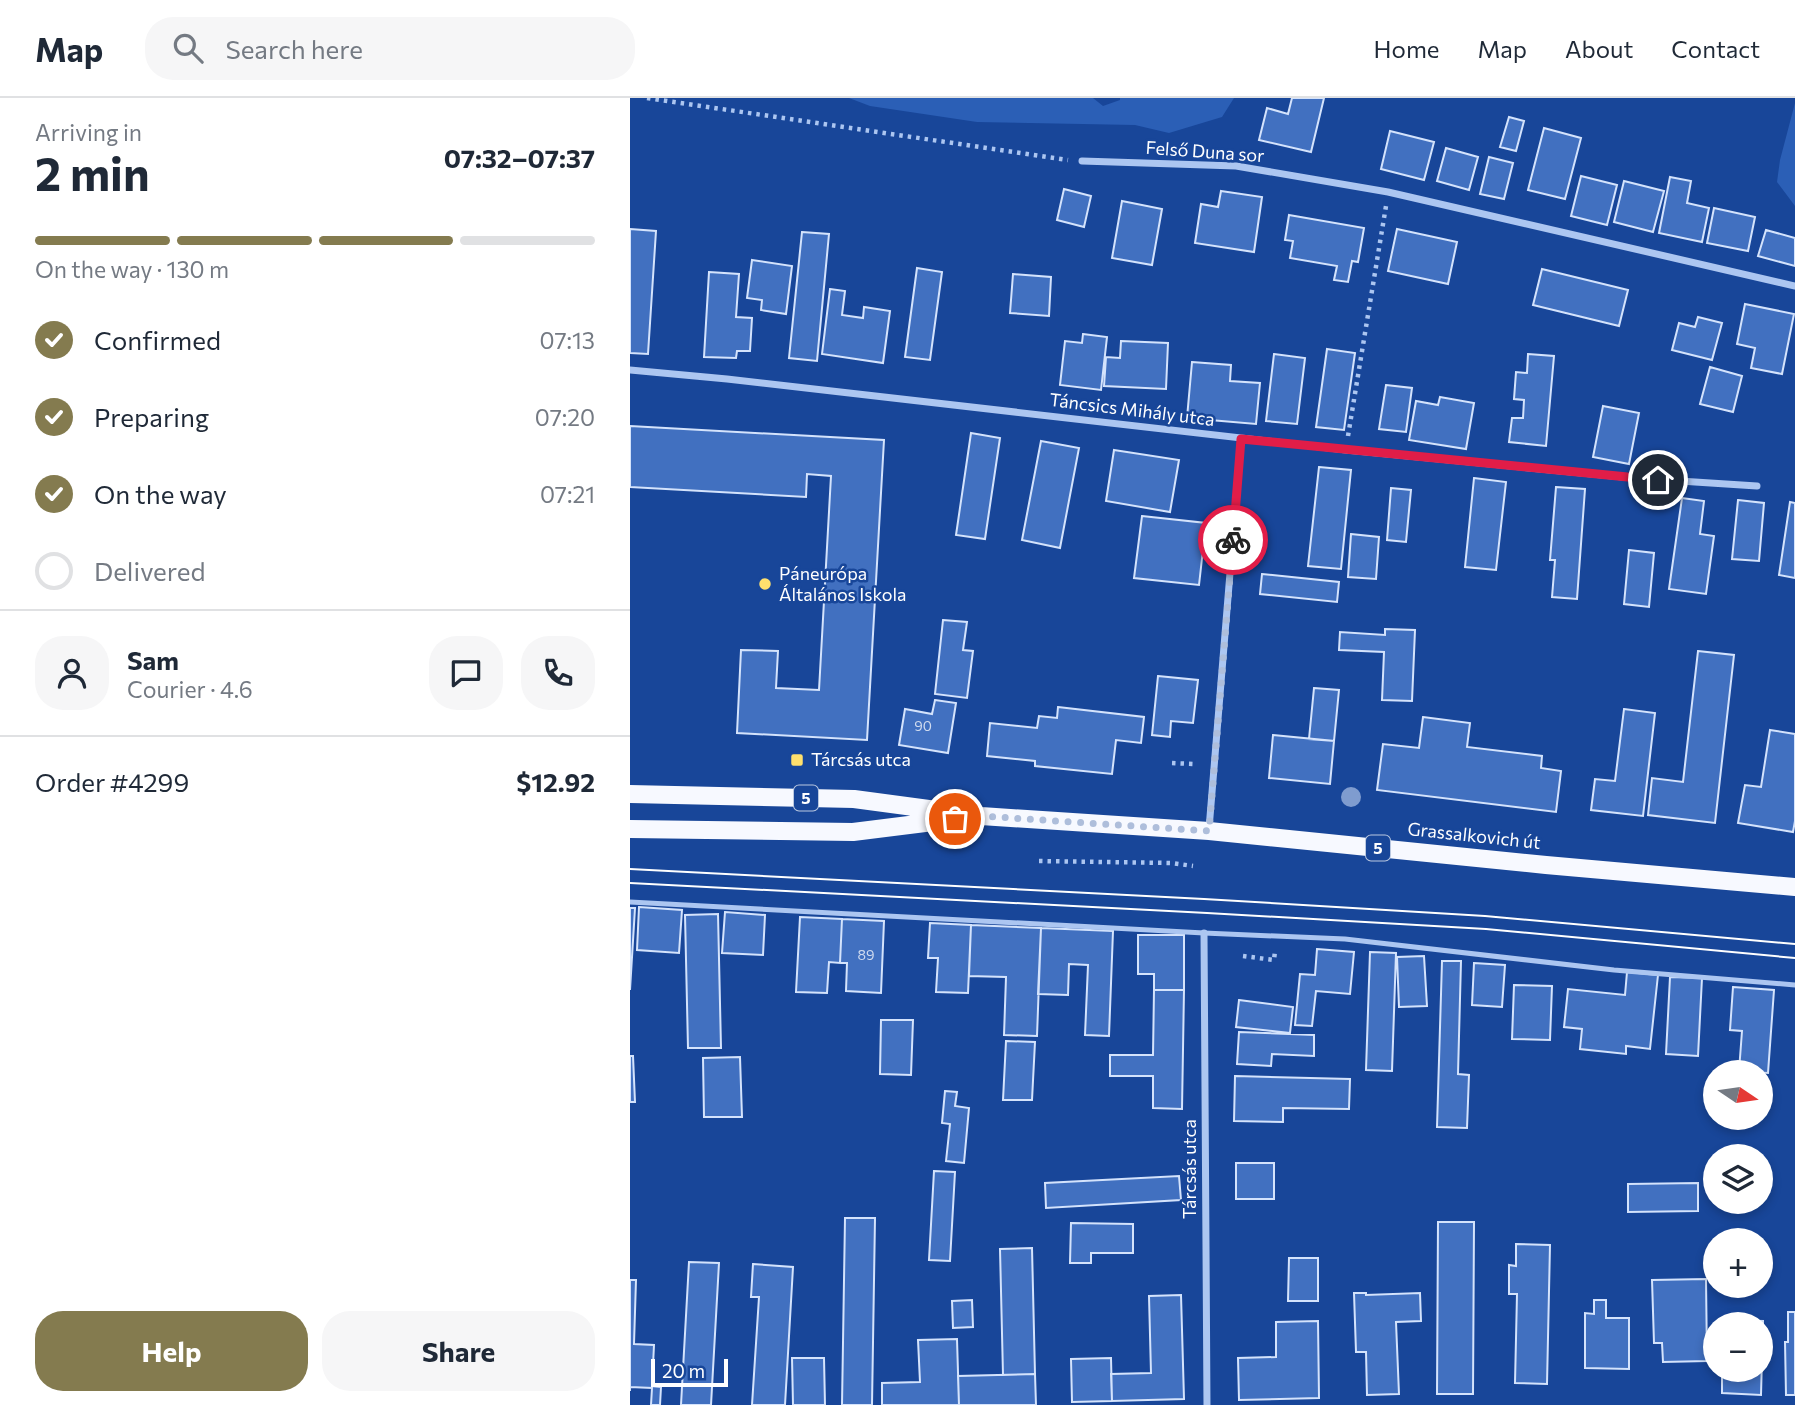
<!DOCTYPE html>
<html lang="en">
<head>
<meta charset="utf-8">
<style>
  body { margin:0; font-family:Commissioner,sans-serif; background:#f6f6f7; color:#1f2937; height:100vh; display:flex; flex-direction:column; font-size:26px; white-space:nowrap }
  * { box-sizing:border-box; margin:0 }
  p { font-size:23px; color:#747a83 }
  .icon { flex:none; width:38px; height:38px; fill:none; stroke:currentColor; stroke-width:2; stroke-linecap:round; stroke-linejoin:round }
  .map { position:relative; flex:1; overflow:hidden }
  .panel { display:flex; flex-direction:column; background:#fff; width:630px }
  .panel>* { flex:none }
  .needle { width:46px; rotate:103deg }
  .buttons { position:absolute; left:1073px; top:962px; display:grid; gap:14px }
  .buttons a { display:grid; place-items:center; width:70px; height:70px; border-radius:50%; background:#fff; box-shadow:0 4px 10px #0003; font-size:35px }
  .scale { position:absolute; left:21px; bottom:18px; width:77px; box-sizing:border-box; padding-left:7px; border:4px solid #fff; border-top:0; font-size:19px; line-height:24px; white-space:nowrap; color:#fff; -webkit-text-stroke:5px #184699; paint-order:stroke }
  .pin { position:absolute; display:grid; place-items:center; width:60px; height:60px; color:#fff; margin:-30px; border:4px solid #fff; border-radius:50%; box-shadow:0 2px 7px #0007 }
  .courier { position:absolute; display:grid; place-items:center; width:70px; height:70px; margin:-35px; border:5px solid #e11d48; border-radius:50%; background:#fff; color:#222; box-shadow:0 2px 9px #0007 }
  .headline em { font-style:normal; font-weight:700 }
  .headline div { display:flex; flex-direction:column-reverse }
  .headline { display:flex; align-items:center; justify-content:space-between; height:119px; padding:0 35px }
  h1 { font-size:46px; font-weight:700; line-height:52px }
  .bar { display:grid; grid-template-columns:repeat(4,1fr); gap:10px 7px; align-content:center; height:84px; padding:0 35px }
  .bar i { height:9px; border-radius:5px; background:#e0e1e3 }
  .bar .selected { background:#847b4f }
  .bar p { grid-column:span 4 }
  .line { display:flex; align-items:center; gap:18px; padding:0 35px; border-top:2px solid #e0e1e3 }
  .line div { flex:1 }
  .round { display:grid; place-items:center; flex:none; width:74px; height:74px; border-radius:28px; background:#f6f6f7 }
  ol { padding:0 35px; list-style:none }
  li { display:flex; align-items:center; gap:21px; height:77px }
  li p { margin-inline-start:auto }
  li .icon { padding:7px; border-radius:50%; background:#847b4f; color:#fff; stroke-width:4 }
  li:last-child { color:#747a83 }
  li i { width:38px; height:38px; border:4px solid #e0e1e3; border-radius:50% }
  .cta { display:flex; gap:14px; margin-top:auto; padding:14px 35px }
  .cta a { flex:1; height:80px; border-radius:28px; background:#847b4f; color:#fff; font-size:28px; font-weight:700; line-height:80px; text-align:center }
  .cta a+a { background:#f6f6f7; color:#1f2937 }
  header { display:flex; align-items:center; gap:42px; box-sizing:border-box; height:98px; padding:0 35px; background:#fff; border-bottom:2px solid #e0e1e3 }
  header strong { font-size:33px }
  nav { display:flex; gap:38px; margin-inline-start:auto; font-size:24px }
  .search { width:490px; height:63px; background:#f6f6f7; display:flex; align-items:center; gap:18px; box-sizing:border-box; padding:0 24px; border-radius:28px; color:#747a83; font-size:26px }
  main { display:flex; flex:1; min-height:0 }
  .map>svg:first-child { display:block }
  .green { fill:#2b5fb6 }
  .building { fill:#4170c0; stroke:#d4e3fc; stroke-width:2 }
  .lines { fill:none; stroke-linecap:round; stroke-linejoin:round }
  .path { stroke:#acc6f1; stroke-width:4.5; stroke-dasharray:3.5 5; stroke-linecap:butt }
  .service { stroke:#acc6f1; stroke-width:5 }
  .minor { stroke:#acc6f1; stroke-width:7 }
  .primary { stroke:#f7f9ff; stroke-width:18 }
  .tram { stroke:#fff; stroke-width:2 }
  .tree { fill:#7f9ccf }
  .done { stroke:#aebedb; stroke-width:7; stroke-dasharray:0 12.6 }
  .route { stroke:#e11d48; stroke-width:9 }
  .poi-dot { fill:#ffe06d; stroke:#184699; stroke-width:2.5 }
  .labels { text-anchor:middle; stroke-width:5; stroke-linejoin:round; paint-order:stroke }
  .number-label { font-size:14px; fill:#d0dbef }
  .shield { fill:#184699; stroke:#bac8e0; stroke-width:2 }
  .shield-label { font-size:16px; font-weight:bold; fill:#fff }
  .street-label { font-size:18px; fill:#fff; stroke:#184699 }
  .poi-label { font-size:18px; fill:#fff; stroke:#184699; text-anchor:start }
</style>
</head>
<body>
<header>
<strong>Map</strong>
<div class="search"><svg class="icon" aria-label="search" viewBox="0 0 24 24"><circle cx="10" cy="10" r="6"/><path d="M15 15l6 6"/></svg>Search here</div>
<nav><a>Home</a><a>Map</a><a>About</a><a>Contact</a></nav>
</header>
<main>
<section class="panel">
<div class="headline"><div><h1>2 min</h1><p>Arriving in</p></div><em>07:32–07:37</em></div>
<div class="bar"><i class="selected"></i><i class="selected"></i><i class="selected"></i><i></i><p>On the way · 130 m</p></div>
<ol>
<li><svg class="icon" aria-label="check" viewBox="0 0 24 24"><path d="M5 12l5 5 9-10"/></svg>Confirmed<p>07:13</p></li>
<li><svg class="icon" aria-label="check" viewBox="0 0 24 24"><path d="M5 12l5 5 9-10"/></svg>Preparing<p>07:20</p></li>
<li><svg class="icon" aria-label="check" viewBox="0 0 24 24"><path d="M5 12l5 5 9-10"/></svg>On the way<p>07:21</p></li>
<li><i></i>Delivered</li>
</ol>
<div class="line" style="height:126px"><a class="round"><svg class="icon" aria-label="person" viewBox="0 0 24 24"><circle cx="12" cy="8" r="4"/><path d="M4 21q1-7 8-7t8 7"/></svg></a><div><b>Sam</b><p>Courier · 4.6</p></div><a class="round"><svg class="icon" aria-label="chat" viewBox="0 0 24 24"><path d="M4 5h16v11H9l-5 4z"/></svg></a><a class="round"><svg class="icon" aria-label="phone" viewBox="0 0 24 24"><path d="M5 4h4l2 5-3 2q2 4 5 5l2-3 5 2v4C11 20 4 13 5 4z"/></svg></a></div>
<div class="line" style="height:91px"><div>Order #4299</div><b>$12.92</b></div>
<div class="cta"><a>Help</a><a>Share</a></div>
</section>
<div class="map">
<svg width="1165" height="1307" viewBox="0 0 1165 1307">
  <rect width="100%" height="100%" fill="#184699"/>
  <!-- green -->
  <path class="green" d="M219,0H463L473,8L490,2V0H604L592,19L539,35L505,27L347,24L240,8Z
    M1165,5V108L1147,84L1150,62Z"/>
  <!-- building -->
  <path class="building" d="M662,0H694L681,54L629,42L637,10L658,16Z
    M879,19L894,23L886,53L870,49Z
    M914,30L951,40L935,101L898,92Z
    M760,33L804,44L794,82L751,71Z
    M816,50L848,59L839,92L807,83Z
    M859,59L883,65L874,101L850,96Z
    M951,78L987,87L977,127L941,118Z
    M1040,79L1061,83L1057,105L1079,110L1072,144L1029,135Z
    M994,83L1034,93L1023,134L984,124Z
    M434,91L461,98L454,129L427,122Z
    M591,93L632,99L624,154L565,145L571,106L588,109Z
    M492,103L532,111L522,167L482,160Z
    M1084,110L1125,119L1118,153L1077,145Z
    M659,117L734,130L728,164L722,163L718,184L704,182L707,168L660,160L663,143L655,142Z
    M0,131L26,133L18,256L0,255Z
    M767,131L827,144L818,186L758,173Z
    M1136,132L1165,140V168L1128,158Z
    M172,134L199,136L187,263L159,260Z
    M122,162L162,168L156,216L131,212L132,202L117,200Z
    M287,170L312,174L300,262L275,259Z
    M912,171L998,192L989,228L903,207Z
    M79,174L109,176L106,219L122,220L120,253H107L106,260L74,259Z
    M383,176L421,179L419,218L380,215Z
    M200,191L215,193L212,217L233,220L234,209L260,213L253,265L192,256Z
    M1115,206L1164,216L1152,276L1121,270L1125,250L1107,246Z
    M1068,219L1092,225L1082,262L1042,252L1049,225L1065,229Z
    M453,236L477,239L471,292L430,287L435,243L452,245Z
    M491,243L538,245L536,291L474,288L476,259L490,260Z
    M697,251L725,255L714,332L686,329Z
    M644,256L675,260L667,326L636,323Z
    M898,256L924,258L916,348L879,344L882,320H893L894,302L884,301L886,274L897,275Z
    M562,264L601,267L600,283L630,285L626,326L557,320Z
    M1080,269L1112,278L1103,314L1070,306Z
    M756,287L782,290L776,334L749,331Z
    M810,299L844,305L836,351L779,342L786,303L808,307Z
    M973,308L1009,315L999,366L963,359Z
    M0,328L254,342L237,642L107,635L111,552L148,553L146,590L189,592L201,378L177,376L176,399L0,389Z
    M341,335L370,340L355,441L326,437Z
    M411,343L449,350L430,450L392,442Z
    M484,352L549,362L540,414L476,403Z
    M689,369L721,372L711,471L678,468Z
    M844,380L876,384L866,472L835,469Z
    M926,389L955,391L947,501L922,499L925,462H920Z
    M761,390L781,392L776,444L757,442Z
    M1052,400L1074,403L1070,436L1084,438L1076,496L1039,491Z
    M1108,402L1134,405L1129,463L1102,461Z
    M1160,404L1165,405V480L1149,477Z
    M512,418L576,425L569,487L504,480Z
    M721,436L749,439L746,481L718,479Z
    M999,452L1024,455L1019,509L994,506Z
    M632,476L709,484L707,504L630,496Z
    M313,522L337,524L333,552L343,553L337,600L305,596Z
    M755,531L785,532L782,603L752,602L754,554L709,552L710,534L755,537Z
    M1068,553L1104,557L1085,725L1018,717L1022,680L1053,684Z
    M528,578L568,582L563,625L541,623L540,639L522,637Z
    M684,590L709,592L704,643L679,641Z
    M305,602L326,605L318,655L269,647L275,611L302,616Z
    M428,609L514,619L511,645L486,642L482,676L405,668V663L357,658L360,625L407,630L409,618L427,620Z
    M994,611L1025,615L1013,718L961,712L965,681L985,683Z
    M793,619L840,625L837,649L912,658L911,670L931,673L926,714L747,692L753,646L789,650Z
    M1140,632L1165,636V723L1163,734L1108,725L1115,687L1131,689Z
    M643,637L704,643L700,686L639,680Z
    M9,809L52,812L49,855L7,852Z
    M0,810H5L0,892Z
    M95,814L135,817L133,857L92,855Z
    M88,816L91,950H58L55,817Z
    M170,819L212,821L210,865L199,864L197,895L166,894Z
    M212,821L254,823L251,895L216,893L217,865H210Z
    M300,825L341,827L338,895L306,894L308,860H298Z
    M341,827L411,830L407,938L374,937L376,879L339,878Z
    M411,830L483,833L479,938L455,937L458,867L439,866L438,897L408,896Z
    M508,837H554V892H524V876H508Z
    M687,851L724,854L720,896L686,893L682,928L665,927L670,876L685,877Z
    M740,854L766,855L762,973L736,972Z
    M794,858L797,908L769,909L767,859Z
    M812,863H831L828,976L839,977L837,1030L807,1029Z
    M844,865L875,867L872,909L842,907Z
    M997,874L1028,877L1020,951L996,948V956L950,951L952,931L934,929L938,891L995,897Z
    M1040,879L1072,880L1068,958L1036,956Z
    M884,887L922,888L920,942L882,941Z
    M1103,889L1144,892L1138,975L1109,973L1112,933L1100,932Z
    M524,892H554L552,1011L523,1010V978H480V957H523Z
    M609,902L663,909L660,935L606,929Z
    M251,922H283L281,977L250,976Z
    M609,934L684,937V958L642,956L641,968L607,966Z
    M376,943L405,944L402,1002H373Z
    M0,958H3L5,1004H0Z
    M110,959L112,1019H74L73,960Z
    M605,978L720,981L719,1011L653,1010V1024L604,1023Z
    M315,993L327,994L325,1008L339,1010L334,1065L316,1063L320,1026L312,1025Z
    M606,1065H644V1101H606Z
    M304,1073L325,1074L320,1163L299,1162Z
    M549,1078L551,1102L416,1110L415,1085Z
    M1068,1085V1113L998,1114V1086Z
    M215,1120H245L242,1307H212Z
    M808,1124H844L843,1296H807Z
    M441,1125L503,1126V1155H461V1165H440Z
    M886,1146L920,1147L917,1286L885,1285L887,1196H879V1167L886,1168Z
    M402,1150L405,1276L373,1277L370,1151Z
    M659,1160H688V1203H658Z
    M59,1164L89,1165L81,1307H51Z
    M123,1166L163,1169L155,1307H122L129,1199H121Z
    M1076,1181L1077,1263L1033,1264L1032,1245H1024L1022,1182Z
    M0,1182H6L4,1246L24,1247L22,1288L31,1289L30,1307H21L22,1290L0,1289V1293Z
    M724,1195H736V1197L790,1195L791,1223L766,1224L769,1296L737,1297L736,1254H726Z
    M551,1197L554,1301L482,1303L481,1276L521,1275L519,1198Z
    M342,1202L343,1229L323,1230L322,1203Z
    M964,1202H976V1220H999V1271L955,1270V1215L964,1216Z
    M1158,1214H1165V1297H1156L1155,1244H1158Z
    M1094,1222L1133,1223L1131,1297L1092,1295V1272H1130V1227H1094Z
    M688,1223L689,1300L609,1302L608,1260L646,1259V1224Z
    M327,1241L329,1307H252V1285L290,1284L288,1242Z
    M162,1260H194L195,1307H163Z
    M481,1260L482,1303L442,1304L441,1261Z
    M405,1276L406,1307H329L328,1278Z"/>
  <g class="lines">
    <!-- path -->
    <path class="path" d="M17,0L438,62
      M718,338L756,108
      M542,665L563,666
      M409,763L542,765L563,768
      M613,858L644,862L645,853"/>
    <!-- service -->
    <path class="service" d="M0,804L574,835L715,841L984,872L1165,887"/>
    <!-- minor -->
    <path class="minor" d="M452,63L606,68L758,94L1165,188
      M0,272L97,281L716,352L1003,380L1127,388
      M579,731L611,341
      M574,835L577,1307"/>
    <!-- primary -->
    <path class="primary" d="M0,696L224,701L351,718L579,733L916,767L1165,789
      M0,731L223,734L327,721"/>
    <!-- tram -->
    <path class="tram" d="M0,771L574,801L855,818L1165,846
      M0,785L577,815L856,831L1165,860"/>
  </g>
  <!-- trees -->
  <circle class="tree" cx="721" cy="699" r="10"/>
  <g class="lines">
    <!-- done -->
    <path class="done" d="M325,721L351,718L579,733L603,442"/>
    <!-- route -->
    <path class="route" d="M603,442L611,341L1028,382"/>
  </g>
  <!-- markers -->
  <g class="poi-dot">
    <circle cx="135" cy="486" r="7"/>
    <rect x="160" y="655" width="14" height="14" rx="3.5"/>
  </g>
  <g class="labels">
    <!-- number labels -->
    <g class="number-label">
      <text x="293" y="633">90</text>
      <text x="236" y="862">89</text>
    </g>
    <!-- shield labels -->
    <g class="shield">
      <rect x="164" y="687.5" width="24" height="25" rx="5"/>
      <rect x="736" y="737.5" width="24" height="25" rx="5"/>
    </g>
    <g class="shield-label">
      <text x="176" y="706">5</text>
      <text x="748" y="756">5</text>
    </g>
    <!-- street labels -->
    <g class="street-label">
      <text transform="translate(575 54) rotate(4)" y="6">Felső Duna sor</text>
      <text transform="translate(502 312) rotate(7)" y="6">Táncsics Mihály utca</text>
      <text transform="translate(844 738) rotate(6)" y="6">Grassalkovich út</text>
      <text transform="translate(560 1071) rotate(-90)" y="6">Tárcsás utca</text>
    </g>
    <!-- poi labels -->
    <g class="poi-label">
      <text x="149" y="482">Páneurópa<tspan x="149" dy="21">Általános Iskola</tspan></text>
      <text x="181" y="668">Tárcsás utca</text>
    </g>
  </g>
</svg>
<div class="buttons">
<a><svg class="needle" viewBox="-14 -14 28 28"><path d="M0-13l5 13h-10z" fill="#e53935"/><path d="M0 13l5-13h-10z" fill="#747a83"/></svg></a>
<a><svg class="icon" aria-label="layers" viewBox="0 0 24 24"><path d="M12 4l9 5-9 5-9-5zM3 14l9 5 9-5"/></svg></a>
<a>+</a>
<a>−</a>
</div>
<div class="scale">20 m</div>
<div class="pin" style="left:325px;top:721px;background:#ea580c"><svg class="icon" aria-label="bag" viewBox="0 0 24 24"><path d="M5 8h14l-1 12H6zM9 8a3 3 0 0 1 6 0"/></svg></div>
<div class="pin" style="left:1028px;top:382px;background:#1f2937"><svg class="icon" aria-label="home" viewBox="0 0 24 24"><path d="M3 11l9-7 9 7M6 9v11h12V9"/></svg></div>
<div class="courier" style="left:603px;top:442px"><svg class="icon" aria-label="bike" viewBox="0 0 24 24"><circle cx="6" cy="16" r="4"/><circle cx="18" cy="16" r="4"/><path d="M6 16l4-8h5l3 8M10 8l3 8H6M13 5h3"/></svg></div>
</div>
</main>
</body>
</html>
